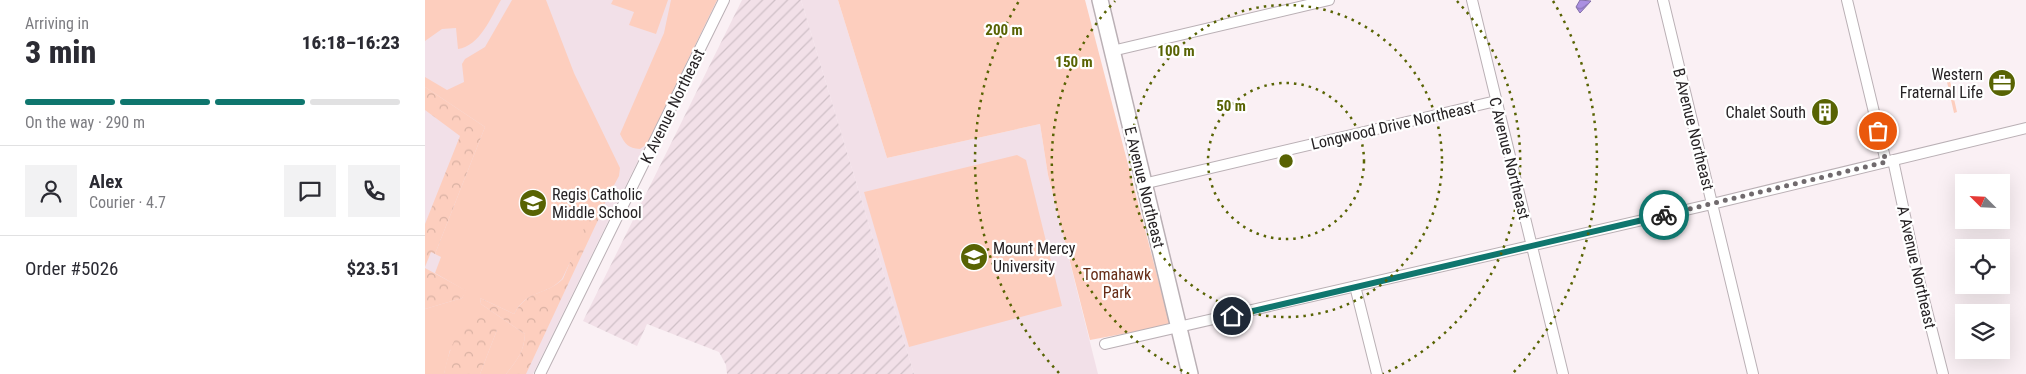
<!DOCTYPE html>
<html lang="en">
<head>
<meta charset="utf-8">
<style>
  body { margin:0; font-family:"Roboto Condensed",sans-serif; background:#f2f2f3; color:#2b2b33; height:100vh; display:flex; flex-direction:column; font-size:19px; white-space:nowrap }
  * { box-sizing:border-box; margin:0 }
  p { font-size:16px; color:#7c7c81 }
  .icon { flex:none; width:28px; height:28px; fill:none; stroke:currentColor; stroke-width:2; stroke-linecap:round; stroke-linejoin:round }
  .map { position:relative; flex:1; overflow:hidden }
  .panel { display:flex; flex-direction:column; background:#fff; width:425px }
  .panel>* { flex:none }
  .needle { width:32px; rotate:294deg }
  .controls { position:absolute; left:1530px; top:174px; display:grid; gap:10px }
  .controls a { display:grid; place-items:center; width:55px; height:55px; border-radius:0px; background:#fff; box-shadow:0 5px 20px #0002; font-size:25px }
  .pin { position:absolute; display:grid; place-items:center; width:42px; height:42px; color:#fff; margin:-21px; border:2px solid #fff; border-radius:50%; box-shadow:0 1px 5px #0007 }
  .courier { position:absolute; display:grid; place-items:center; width:50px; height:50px; margin:-25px; border:4px solid #0f766e; border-radius:50%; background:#fff; color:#222; box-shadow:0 1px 6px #0007 }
  .summary em { font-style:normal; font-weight:800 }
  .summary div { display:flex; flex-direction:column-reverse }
  .summary { display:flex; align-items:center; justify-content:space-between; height:85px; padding:0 25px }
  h1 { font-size:32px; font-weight:800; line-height:38px }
  .bar { display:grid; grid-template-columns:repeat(4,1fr); gap:8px 5px; align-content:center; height:60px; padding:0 25px }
  .bar i { height:6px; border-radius:4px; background:#e1e1e2 }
  .bar .on { background:#0f766e }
  .bar p { grid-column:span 4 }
  .line { display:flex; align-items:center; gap:12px; padding:0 25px; border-top:1px solid #e1e1e2 }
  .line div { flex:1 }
  .round { display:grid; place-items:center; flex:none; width:52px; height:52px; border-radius:0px; background:#f2f2f3 }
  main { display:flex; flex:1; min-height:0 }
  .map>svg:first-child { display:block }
  .built { fill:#f2e0e8 }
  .industrial { fill:url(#industrial-furrows) }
  .green { fill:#fdcebe }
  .forest { fill:url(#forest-crowns) }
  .water { fill:url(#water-waves); stroke:#826ea8 }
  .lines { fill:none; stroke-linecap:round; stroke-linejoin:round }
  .street-casing { stroke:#bab0b5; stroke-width:12 }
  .secondary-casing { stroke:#bab0b5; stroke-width:18 }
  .street { stroke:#fff; stroke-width:10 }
  .secondary { stroke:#fff; stroke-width:15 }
  .done { stroke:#706a6d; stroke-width:5; stroke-dasharray:0 9 }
  .route { stroke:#0f766e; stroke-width:6 }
  .ring { fill:none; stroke:#586303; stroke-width:2.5; stroke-dasharray:2.5 5 }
  .labels { text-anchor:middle; stroke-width:4.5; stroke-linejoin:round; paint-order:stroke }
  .poi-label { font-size:16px; fill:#262224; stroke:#fff; text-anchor:end }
  .street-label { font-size:16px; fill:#262224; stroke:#fff }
  .park-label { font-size:16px; fill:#662c16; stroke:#fff }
  .centre { fill:#586303; stroke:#fff; stroke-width:2.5 }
  .ring-label { font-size:15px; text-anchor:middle; font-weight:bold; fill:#586303; stroke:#fff; stroke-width:4.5; stroke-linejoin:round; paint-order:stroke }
</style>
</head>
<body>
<main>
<section class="panel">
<div class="summary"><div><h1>3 min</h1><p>Arriving in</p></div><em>16:18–16:23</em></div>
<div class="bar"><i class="on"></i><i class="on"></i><i class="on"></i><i></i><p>On the way · 290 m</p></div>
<div class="line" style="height:90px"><a class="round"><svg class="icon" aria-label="person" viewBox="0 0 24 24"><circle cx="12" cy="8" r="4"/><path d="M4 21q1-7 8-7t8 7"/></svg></a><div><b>Alex</b><p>Courier · 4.7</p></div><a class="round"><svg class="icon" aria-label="chat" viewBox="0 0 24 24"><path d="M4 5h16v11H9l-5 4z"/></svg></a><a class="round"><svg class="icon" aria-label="phone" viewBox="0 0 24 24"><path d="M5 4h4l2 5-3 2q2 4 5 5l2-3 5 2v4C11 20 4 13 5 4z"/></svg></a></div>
<div class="line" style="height:65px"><div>Order #5026</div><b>$23.51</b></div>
</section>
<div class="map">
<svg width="1601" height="374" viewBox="0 0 1601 374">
  <defs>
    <pattern id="industrial-furrows" width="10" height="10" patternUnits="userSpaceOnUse" patternTransform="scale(1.25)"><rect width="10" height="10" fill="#f2e0e8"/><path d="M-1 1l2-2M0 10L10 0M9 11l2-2" fill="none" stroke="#cfc0c7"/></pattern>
    <pattern id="forest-crowns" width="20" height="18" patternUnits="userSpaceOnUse" patternTransform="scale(1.25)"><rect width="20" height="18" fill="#fdcebe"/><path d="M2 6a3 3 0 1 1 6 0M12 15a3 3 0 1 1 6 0" fill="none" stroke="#d9b1a3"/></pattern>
    <pattern id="water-waves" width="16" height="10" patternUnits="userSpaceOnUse" patternTransform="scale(1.25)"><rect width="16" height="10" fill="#aa8fe1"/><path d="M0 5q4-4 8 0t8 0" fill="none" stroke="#8a74b6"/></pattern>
  </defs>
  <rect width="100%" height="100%" fill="#faf0f4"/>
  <!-- built -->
  <path class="built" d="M0,0H292L108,374H0Z
    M376,0H413L462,158L615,124L623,175L673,374H489Z"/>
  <!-- industrial -->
  <path class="industrial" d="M317,0H376L489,374H302L301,365L294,352L222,324L212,346L158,321Z"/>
  <!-- green -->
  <path class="green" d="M0,0H76C66,17 55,46 33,49L31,28L17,29L0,41Z
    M87,0H121L149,73L195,168L194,176L182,198L178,194L137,279C120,297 103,288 89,314L55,298L56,304L100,334C99,352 92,360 81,374H55L72,330L25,350L19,374H0V309L37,298L41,291L10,273L16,257L10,254L60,127L0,87V77L22,90L39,82L37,64L40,59L60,47Z
    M188,0H243L231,34L204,25L209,12L186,4Z
    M246,0H292L222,144L215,149C203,148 200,144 195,134L239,33Z
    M413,0H660L745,325L665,340L623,175L615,124L462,158Z
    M1525,81L1532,112L1529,113L1522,82Z
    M592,155L601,160L637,306L484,347L439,192Z"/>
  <!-- forest -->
  <path class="forest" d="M0,87L60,127L10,254L6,252L0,267V224L35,136L0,110Z
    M179,193L182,198L174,218L101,374H81C92,360 99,352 100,334L56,304L55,298L89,314C105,287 119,297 138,279L172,197Z
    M0,268L42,291L37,298L0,309Z
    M60,315L70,321L72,330L55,374H19C24,350 33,319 60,315Z"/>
  <!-- water -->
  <path class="water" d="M1155,0L1166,1L1155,13L1151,7Z"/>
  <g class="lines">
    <!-- street casing -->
    <g class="street-casing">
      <path id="street" d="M1047,0L1138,374
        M1238,0L1328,374
        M1422,0L1461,162
        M687,51L904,0
        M1468,160L1492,272L1518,374
        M718,184L1071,101
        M930,286L952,374
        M680,344L1287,204L1601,128
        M115,374L299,0"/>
    </g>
    <!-- secondary casing -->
    <g class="secondary-casing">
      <path id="secondary" d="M675,0L765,374"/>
    </g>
    <!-- street -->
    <use href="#street" class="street"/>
    <!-- secondary -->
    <use href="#secondary" class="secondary"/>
  </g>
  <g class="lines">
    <!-- done -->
    <path class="done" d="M1239,215L1461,162L1453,131"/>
    <!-- route -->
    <path class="route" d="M807,316L1239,215"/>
  </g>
  <!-- distance rings -->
  <g class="ring">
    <circle cx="861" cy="161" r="78"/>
    <circle cx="861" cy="161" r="156"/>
    <path d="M764 374A234 234 0 0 1 690 1M1032 1A234 234 0 0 1 958 374"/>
    <path d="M634 373A311 311 0 0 1 594 1M1128 1A311 311 0 0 1 1088 373"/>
  </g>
  <!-- icons -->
  <defs>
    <g id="office-disc" transform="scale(1.4375)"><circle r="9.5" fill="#586303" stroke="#fff"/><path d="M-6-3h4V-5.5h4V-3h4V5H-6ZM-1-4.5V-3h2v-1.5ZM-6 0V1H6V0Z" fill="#fff"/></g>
    <g id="building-disc" transform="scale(1.4375)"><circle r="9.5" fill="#586303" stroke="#fff"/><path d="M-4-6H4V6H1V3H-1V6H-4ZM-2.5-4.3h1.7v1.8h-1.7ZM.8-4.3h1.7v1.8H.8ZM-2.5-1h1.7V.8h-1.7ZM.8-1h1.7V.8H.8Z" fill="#fff"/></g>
    <g id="school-disc" transform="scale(1.4375)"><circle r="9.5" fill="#586303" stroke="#fff"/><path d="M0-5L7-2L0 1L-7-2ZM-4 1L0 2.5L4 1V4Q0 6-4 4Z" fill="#fff"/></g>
    <g id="university-disc" transform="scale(1.4375)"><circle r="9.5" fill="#586303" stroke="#fff"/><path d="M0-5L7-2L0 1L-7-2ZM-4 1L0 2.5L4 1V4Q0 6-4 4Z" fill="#fff"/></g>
  </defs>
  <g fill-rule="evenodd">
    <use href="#office-disc" x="1577" y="83"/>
    <use href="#building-disc" x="1400" y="112"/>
    <use href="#school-disc" x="108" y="203"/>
    <use href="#university-disc" x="549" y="257"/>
  </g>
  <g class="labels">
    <!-- poi labels -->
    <g class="poi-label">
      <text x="1558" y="80">Western<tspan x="1558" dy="18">Fraternal Life</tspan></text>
      <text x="1381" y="118">Chalet South</text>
      <text x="127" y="200" text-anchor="start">Regis Catholic<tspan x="127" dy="18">Middle School</tspan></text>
      <text x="568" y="254" text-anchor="start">Mount Mercy<tspan x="568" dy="18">University</tspan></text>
    </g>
    <!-- street labels -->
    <g class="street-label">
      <text transform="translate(247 106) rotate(-64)" y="6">K Avenue Northeast</text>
      <text transform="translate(968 125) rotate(-13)" y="6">Longwood Drive Northeast</text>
      <text transform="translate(1269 129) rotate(76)" y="6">B Avenue Northeast</text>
      <text transform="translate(1085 158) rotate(76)" y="6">C Avenue Northeast</text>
      <text transform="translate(720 187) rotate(76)" y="6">E Avenue Northeast</text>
      <text transform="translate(1492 267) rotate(77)" y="6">A Avenue Northeast</text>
    </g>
    <!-- park labels -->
    <g class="park-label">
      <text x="692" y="280">Tomahawk<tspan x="692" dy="18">Park</tspan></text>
    </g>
  </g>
  <circle cx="861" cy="161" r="8" class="centre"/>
  <g class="ring-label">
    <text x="579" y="35">200 m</text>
    <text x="751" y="56">100 m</text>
    <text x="649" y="67">150 m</text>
    <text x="806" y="111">50 m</text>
  </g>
</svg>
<div class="controls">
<a><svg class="needle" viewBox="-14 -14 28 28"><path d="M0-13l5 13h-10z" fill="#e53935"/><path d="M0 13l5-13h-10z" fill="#7c7c81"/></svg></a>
<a><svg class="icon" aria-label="locate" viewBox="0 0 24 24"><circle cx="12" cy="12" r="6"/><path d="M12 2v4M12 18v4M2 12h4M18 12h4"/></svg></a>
<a><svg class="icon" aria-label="layers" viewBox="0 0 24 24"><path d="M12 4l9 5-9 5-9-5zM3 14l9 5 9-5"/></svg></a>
</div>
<div class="pin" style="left:1453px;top:131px;background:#ea580c"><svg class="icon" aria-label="bag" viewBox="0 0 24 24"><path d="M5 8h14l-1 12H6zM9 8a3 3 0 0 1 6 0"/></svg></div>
<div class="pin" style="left:807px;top:316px;background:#1f2937"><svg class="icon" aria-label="home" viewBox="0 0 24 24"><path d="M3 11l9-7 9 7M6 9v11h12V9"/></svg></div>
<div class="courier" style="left:1239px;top:215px"><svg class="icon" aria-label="bike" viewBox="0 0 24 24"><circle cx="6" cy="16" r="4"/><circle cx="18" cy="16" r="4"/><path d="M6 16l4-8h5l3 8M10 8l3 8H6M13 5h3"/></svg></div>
</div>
</main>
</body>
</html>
